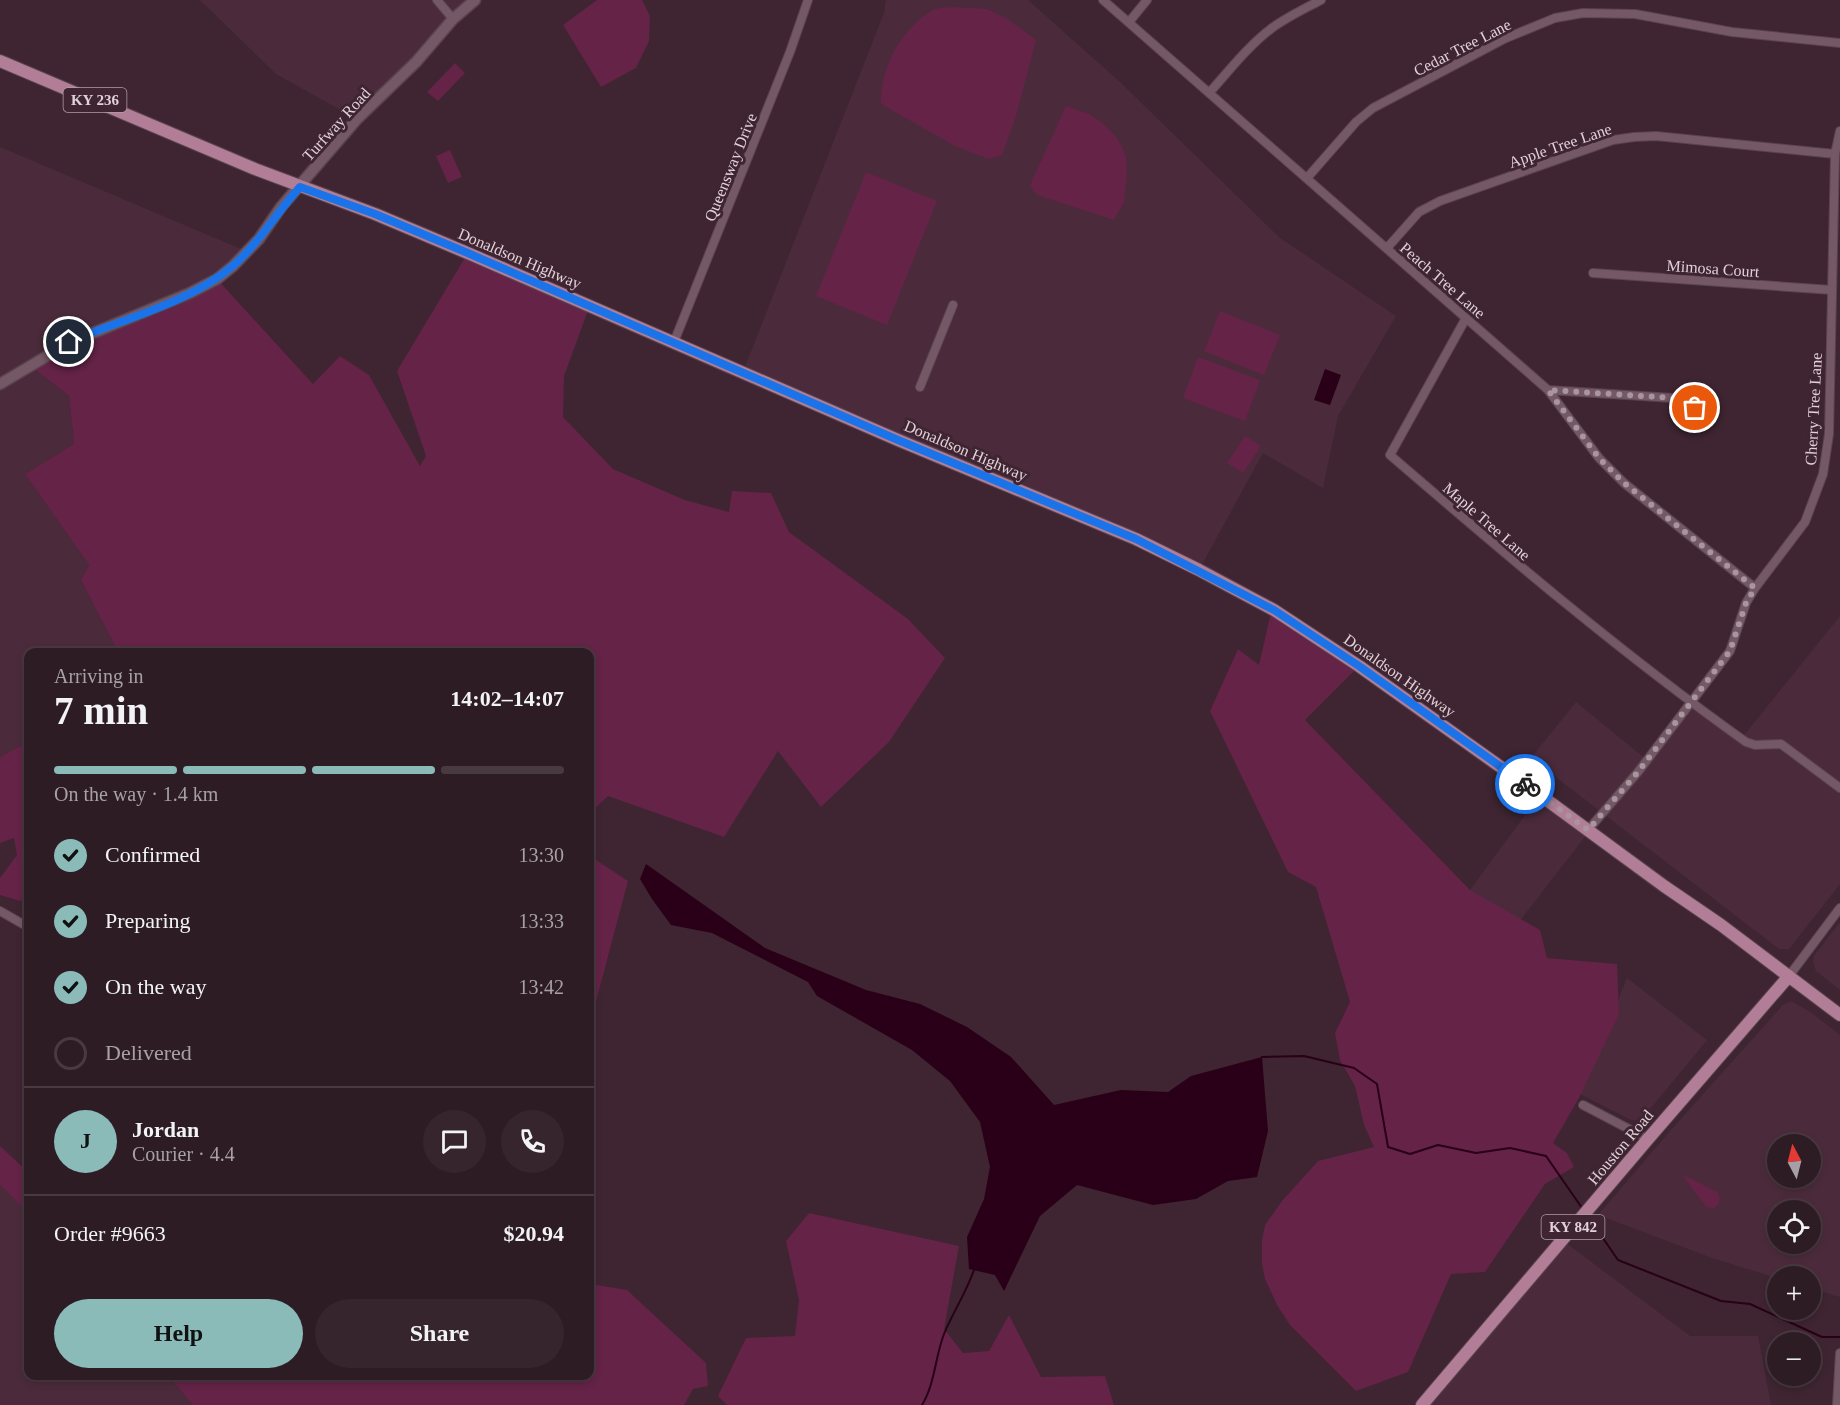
<!DOCTYPE html>
<html lang="en">
<head>
<meta charset="utf-8">
<style>
  body { margin:0; font-family:Georgia,serif; background:#36252d; color:#f1f3f6; height:100vh; display:flex; flex-direction:column; font-size:22px; white-space:nowrap }
  * { box-sizing:border-box; margin:0 }
  p { font-size:20px; color:#a7a1a7 }
  .icon { flex:none; width:33px; height:33px; fill:none; stroke:currentColor; stroke-width:2; stroke-linecap:round; stroke-linejoin:round }
  .map { position:relative; flex:1; overflow:hidden }
  .panel { position:absolute; left:24px; top:648px; width:570px; height:732px; display:flex; flex-direction:column; background:#2e1c25; border-radius:12px; box-shadow:0 3px 9px #0003,0 0 0 2px #493a42 }
  .panel>* { flex:none }
  .needle { width:39px; rotate:353deg }
  .buttons { position:absolute; left:1767px; top:1134px; display:grid; gap:12px }
  .buttons a { display:grid; place-items:center; width:54px; height:54px; border-radius:50%; background:#2e1c25; box-shadow:0 3px 9px #0003,0 0 0 2px #493a42; font-size:30px }
  .pin { position:absolute; display:grid; place-items:center; width:51px; height:51px; color:#fff; margin:-26px; border:3px solid #fff; border-radius:50%; box-shadow:0 2px 6px #0007 }
  .courier { position:absolute; display:grid; place-items:center; width:60px; height:60px; margin:-30px; border:4px solid #1a73e8; border-radius:50%; background:#fff; color:#222; box-shadow:0 2px 8px #0007 }
  .summary em { font-style:normal; font-weight:600 }
  .summary div { display:flex; flex-direction:column-reverse }
  .summary { display:flex; align-items:center; justify-content:space-between; height:102px; padding:0 30px }
  h1 { font-size:39px; font-weight:600; line-height:45px }
  .bar { display:grid; grid-template-columns:repeat(4,1fr); gap:9px 6px; align-content:center; height:72px; padding:0 30px }
  .bar i { height:8px; border-radius:4px; background:#493a42 }
  .bar .current { background:#8bbbb9 }
  .bar p { grid-column:span 4 }
  .line { display:flex; align-items:center; gap:15px; padding:0 30px; border-top:2px solid #493a42 }
  .line div { flex:1 }
  .round { display:grid; place-items:center; flex:none; width:63px; height:63px; border-radius:32px; background:#36252d }
  ol { padding:0 30px; list-style:none }
  li { display:flex; align-items:center; gap:18px; height:66px }
  li p { margin-inline-start:auto }
  li .icon { padding:6px; border-radius:50%; background:#8bbbb9; color:#111; stroke-width:4 }
  li:last-child { color:#a7a1a7 }
  li i { width:33px; height:33px; border:3px solid #493a42; border-radius:50% }
  .primary-button { display:flex; gap:12px; margin-top:auto; padding:12px 30px }
  .primary-button a { flex:1; height:69px; border-radius:36px; background:#8bbbb9; color:#111; font-size:24px; font-weight:600; line-height:69px; text-align:center }
  .primary-button a+a { background:#36252d; color:#f1f3f6 }
  .map>svg:first-child { display:block }
  .built { fill:#4b2b3b; fill-rule:evenodd }
  .green { fill:#642347 }
  .water { fill:#290017 }
  .lines { fill:none; stroke-linecap:round; stroke-linejoin:round }
  .stream { stroke:#290017; stroke-width:2 }
  .street-casing { stroke:#59444e; stroke-width:10 }
  .secondary-casing { stroke:#59444e; stroke-width:13 }
  .primary-casing { stroke:#59444e; stroke-width:14 }
  .street { stroke:#745865; stroke-width:8 }
  .secondary { stroke:#745865; stroke-width:10 }
  .primary { stroke:#b27e97; stroke-width:12 }
  .done { stroke:#a9959e; stroke-width:6; stroke-dasharray:0 10.8 }
  .route { stroke:#1a73e8; stroke-width:8 }
  .labels { text-anchor:middle; stroke-width:6; stroke-linejoin:round; paint-order:stroke }
  .shield { fill:#3e2531; stroke:#b19da6; stroke-width:1.5 }
  .shield-label { font-size:15px; font-weight:bold; fill:#e2d1d8 }
  .street-label { font-size:16px; fill:#e2d1d8; stroke:#3e2531 }
</style>
</head>
<body>
<div class="map">
<svg width="1840" height="1405" viewBox="0 0 1840 1405">
  <rect width="100%" height="100%" fill="#3e2531"/>
  <!-- built -->
  <path class="built" d="M200,0H475L357,119L276,74Z
    M886,0H1028L1120,82L1280,238L1396,316L1338,416L1323,488L1263,453L1199,570L743,372L884,13Z
    M0,147L248,252L217,279L30,366L69,396L74,444L25,474L89,565L81,580L118,652H28V742L0,757Z
    M1840,616V884L1789,949H1779L1531,758L1576,702L1647,760L1691,702L1741,739Z
    M1539,796L1587,834L1511,932L1470,890Z
    M1840,922V990L1816,971L1813,963L1814,956Z
    M1627,978L1707,1040L1641,1120H1631L1580,1094Z
    M1791,1001L1809,1011L1840,1035V1297L1811,1288L1810,1276L1777,1278L1712,1258L1598,1215L1670,1131L1783,1005ZM1778,1144H1810V1178H1778ZM1778,1210H1810V1244H1778Z
    M0,1185L28,1213V1376H168L193,1405H0Z
    M1562,1240L1690,1336H1758L1771,1405H1422Z"/>
  <!-- green -->
  <path class="green" d="M597,0H642L650,16L649,41L636,68L601,87L563,25Z
    M955,7L987,9L1009,20L1036,40L1016,116L1002,155L989,159L955,146L881,104C880,68 901,29 933,10C938,7 948,8 955,7Z
    M455,63L465,73L438,101L427,92Z
    M1066,106L1089,114L1105,125L1117,138L1126,156L1127,177L1124,202L1114,220L1037,195L1030,185Z
    M450,150L462,177L448,183L436,156Z
    M866,172L937,201L887,325L816,296Z
    M472,246L590,305L564,376L563,417L613,469L685,500L729,512L732,491L771,493L789,532L908,619L945,658L889,742L821,807L778,751L724,837L608,796L590,813V652H118L81,580L89,565L25,474L74,444L69,396L30,366L217,279L313,384L340,356L369,375L420,466L426,456L397,371Z
    M1220,311L1280,335L1264,375L1204,351Z
    M1198,357L1260,380L1245,421L1183,398Z
    M1245,436L1261,446L1243,473L1227,463Z
    M1271,612L1359,666L1305,720L1470,890L1540,930L1547,958L1617,964L1619,1014L1579,1098L1553,1143L1567,1153L1574,1167L1545,1184L1485,1272L1451,1274L1408,1372L1356,1391L1290,1325L1277,1305L1265,1279L1262,1264V1240L1265,1225L1282,1201L1318,1161L1374,1147L1364,1125L1355,1086L1340,1060L1335,1033L1350,1002L1316,887L1288,872L1210,711L1238,649L1259,665Z
    M28,742V897L20,901L0,895V878L17,855L14,838L0,843V757Z
    M590,852V856L628,881L590,1024Z
    M0,1146L28,1172V1213L0,1185Z
    M1682,1174L1717,1192L1720,1198L1718,1205L1714,1208L1706,1207Z
    M809,1213L959,1246L944,1329L963,1353L989,1351L1009,1315L1041,1377L1105,1376L1114,1405H727L718,1396L746,1338L795,1336L799,1300L786,1241Z
    M590,1284L627,1290L706,1363L708,1386L693,1389L684,1405H193L168,1376H590Z"/>
  <!-- water -->
  <path class="water" d="M1325,369L1341,375L1330,405L1314,400Z
    M646,864L765,948L866,990L920,1004L967,1027L1011,1057L1054,1105L1121,1090L1168,1092L1191,1076L1262,1057L1268,1131L1257,1177L1228,1181L1196,1199L1153,1205L1077,1185L1040,1216L1004,1291L995,1275L969,1269L967,1237L984,1199L990,1167L980,1122L950,1081L912,1050L817,996L808,982L712,933L671,925L652,899L640,879Z"/>
  <g class="lines">
    <!-- stream -->
    <path class="stream" d="M1262,1057L1304,1056L1354,1068L1377,1084L1388,1147L1410,1154L1438,1145L1476,1153L1510,1148L1546,1156L1582,1208
      M1587,1215L1618,1260L1721,1301L1750,1304L1822,1337H1840
      M922,1405C935,1384 935,1357 944,1334C953,1312 966,1293 974,1270"/>
    <!-- street casing -->
    <g class="street-casing">
      <path id="street" d="M437,0L453,19
        M1103,0L1548,390L1599,458L1624,483L1755,588
        M1129,22L1147,0
        M1209,93C1229,71 1248,46 1272,28C1287,17 1304,9 1321,0
        M1307,178L1356,122L1373,108L1504,39L1555,18L1583,13L1635,14L1732,32L1840,43
        M1387,248L1419,212L1440,201L1613,140L1634,137L1656,136L1835,154
        M1593,273L1832,290
        M1466,318L1390,455C1505,554 1621,653 1746,742L1755,745L1781,744L1840,788
        M674,342L790,52L808,0
        M920,387L953,305
        M1548,390L1689,399C1691,406 1694,408 1701,409L1707,402L1705,392L1696,391L1691,394L1689,399
        M1588,830L1638,772L1730,651L1746,603L1755,588L1805,522L1823,474L1829,434L1835,154L1840,131
        M0,911L28,927
        M1789,976L1840,908
        M1583,1105L1648,1139
        M1837,1405L1840,1353"/>
    </g>
    <!-- secondary casing -->
    <g class="secondary-casing">
      <path id="secondary" d="M0,384L69,343L190,293L217,279L233,266L259,239L281,207L357,119L416,62L453,19L475,0"/>
    </g>
    <!-- primary casing -->
    <g class="primary-casing">
      <path id="primary" d="M0,61L255,169L375,214L470,254L898,440L1136,539L1199,570L1274,610L1359,666L1540,795L1664,886L1721,925L1840,1015
        M1422,1405L1648,1139L1789,976"/>
    </g>
    <!-- street -->
    <use href="#street" class="street"/>
    <!-- secondary -->
    <use href="#secondary" class="secondary"/>
    <!-- primary -->
    <use href="#primary" class="primary"/>
  </g>
  <g class="lines">
    <!-- done -->
    <path class="done" d="M1525,784L1588,830L1638,772L1730,651L1746,603L1755,588L1624,483L1599,458L1548,390L1689,399L1690,404L1695,408"/>
    <!-- route -->
    <path class="route" d="M69,342C122,319 191,303 235,264C260,242 277,212 300,187L375,214L470,254L898,440L1136,539L1274,610L1359,666L1525,784"/>
  </g>
  <g class="labels">
    <!-- shield labels -->
    <g class="shield">
      <rect x="63.5" y="88" width="63" height="24" rx="4.5"/>
      <rect x="1541.5" y="1215" width="63" height="24" rx="4.5"/>
    </g>
    <g class="shield-label">
      <text x="95" y="105">KY 236</text>
      <text x="1573" y="1232">KY 842</text>
    </g>
    <!-- street labels -->
    <g class="street-label">
      <text transform="translate(1462 47) rotate(-27)" y="6">Cedar Tree Lane</text>
      <text transform="translate(336 124) rotate(-48)" y="6">Turfway Road</text>
      <text transform="translate(1560 145) rotate(-19)" y="6">Apple Tree Lane</text>
      <text transform="translate(730 167) rotate(-68)" y="6">Queensway Drive</text>
      <text transform="translate(520 258) rotate(23)" y="6">Donaldson Highway</text>
      <text transform="translate(1713 268) rotate(4)" y="6">Mimosa Court</text>
      <text transform="translate(1443 280) rotate(41)" y="6">Peach Tree Lane</text>
      <text transform="translate(1813 409) rotate(-87)" y="6">Cherry Tree Lane</text>
      <text transform="translate(966 450) rotate(23)" y="6">Donaldson Highway</text>
      <text transform="translate(1487 521) rotate(41)" y="6">Maple Tree Lane</text>
      <text transform="translate(1400 675) rotate(35)" y="6">Donaldson Highway</text>
      <text transform="translate(1620 1147) rotate(-50)" y="6">Houston Road</text>
    </g>
  </g>
</svg>
<div class="buttons">
<a><svg class="needle" viewBox="-14 -14 28 28"><path d="M0-13l5 13h-10z" fill="#e53935"/><path d="M0 13l5-13h-10z" fill="#a7a1a7"/></svg></a>
<a><svg class="icon" aria-label="locate" viewBox="0 0 24 24"><circle cx="12" cy="12" r="6"/><path d="M12 2v4M12 18v4M2 12h4M18 12h4"/></svg></a>
<a>+</a>
<a>−</a>
</div>
<div class="pin" style="left:1695px;top:408px;background:#ea580c"><svg class="icon" aria-label="bag" viewBox="0 0 24 24"><path d="M5 8h14l-1 12H6zM9 8a3 3 0 0 1 6 0"/></svg></div>
<div class="pin" style="left:69px;top:342px;background:#1f2937"><svg class="icon" aria-label="home" viewBox="0 0 24 24"><path d="M3 11l9-7 9 7M6 9v11h12V9"/></svg></div>
<div class="courier" style="left:1525px;top:784px"><svg class="icon" aria-label="bike" viewBox="0 0 24 24"><circle cx="6" cy="16" r="4"/><circle cx="18" cy="16" r="4"/><path d="M6 16l4-8h5l3 8M10 8l3 8H6M13 5h3"/></svg></div>
<section class="panel">
<div class="summary"><div><h1>7 min</h1><p>Arriving in</p></div><em>14:02–14:07</em></div>
<div class="bar"><i class="current"></i><i class="current"></i><i class="current"></i><i></i><p>On the way · 1.4 km</p></div>
<ol>
<li><svg class="icon" aria-label="check" viewBox="0 0 24 24"><path d="M5 12l5 5 9-10"/></svg>Confirmed<p>13:30</p></li>
<li><svg class="icon" aria-label="check" viewBox="0 0 24 24"><path d="M5 12l5 5 9-10"/></svg>Preparing<p>13:33</p></li>
<li><svg class="icon" aria-label="check" viewBox="0 0 24 24"><path d="M5 12l5 5 9-10"/></svg>On the way<p>13:42</p></li>
<li><i></i>Delivered</li>
</ol>
<div class="line" style="height:108px"><b class="round" style="background:#8bbbb9;color:#111">J</b><div><b>Jordan</b><p>Courier · 4.4</p></div><a class="round"><svg class="icon" aria-label="chat" viewBox="0 0 24 24"><path d="M4 5h16v11H9l-5 4z"/></svg></a><a class="round"><svg class="icon" aria-label="phone" viewBox="0 0 24 24"><path d="M5 4h4l2 5-3 2q2 4 5 5l2-3 5 2v4C11 20 4 13 5 4z"/></svg></a></div>
<div class="line" style="height:78px"><div>Order #9663</div><b>$20.94</b></div>
<div class="primary-button"><a>Help</a><a>Share</a></div>
</section>
</div>
</body>
</html>
